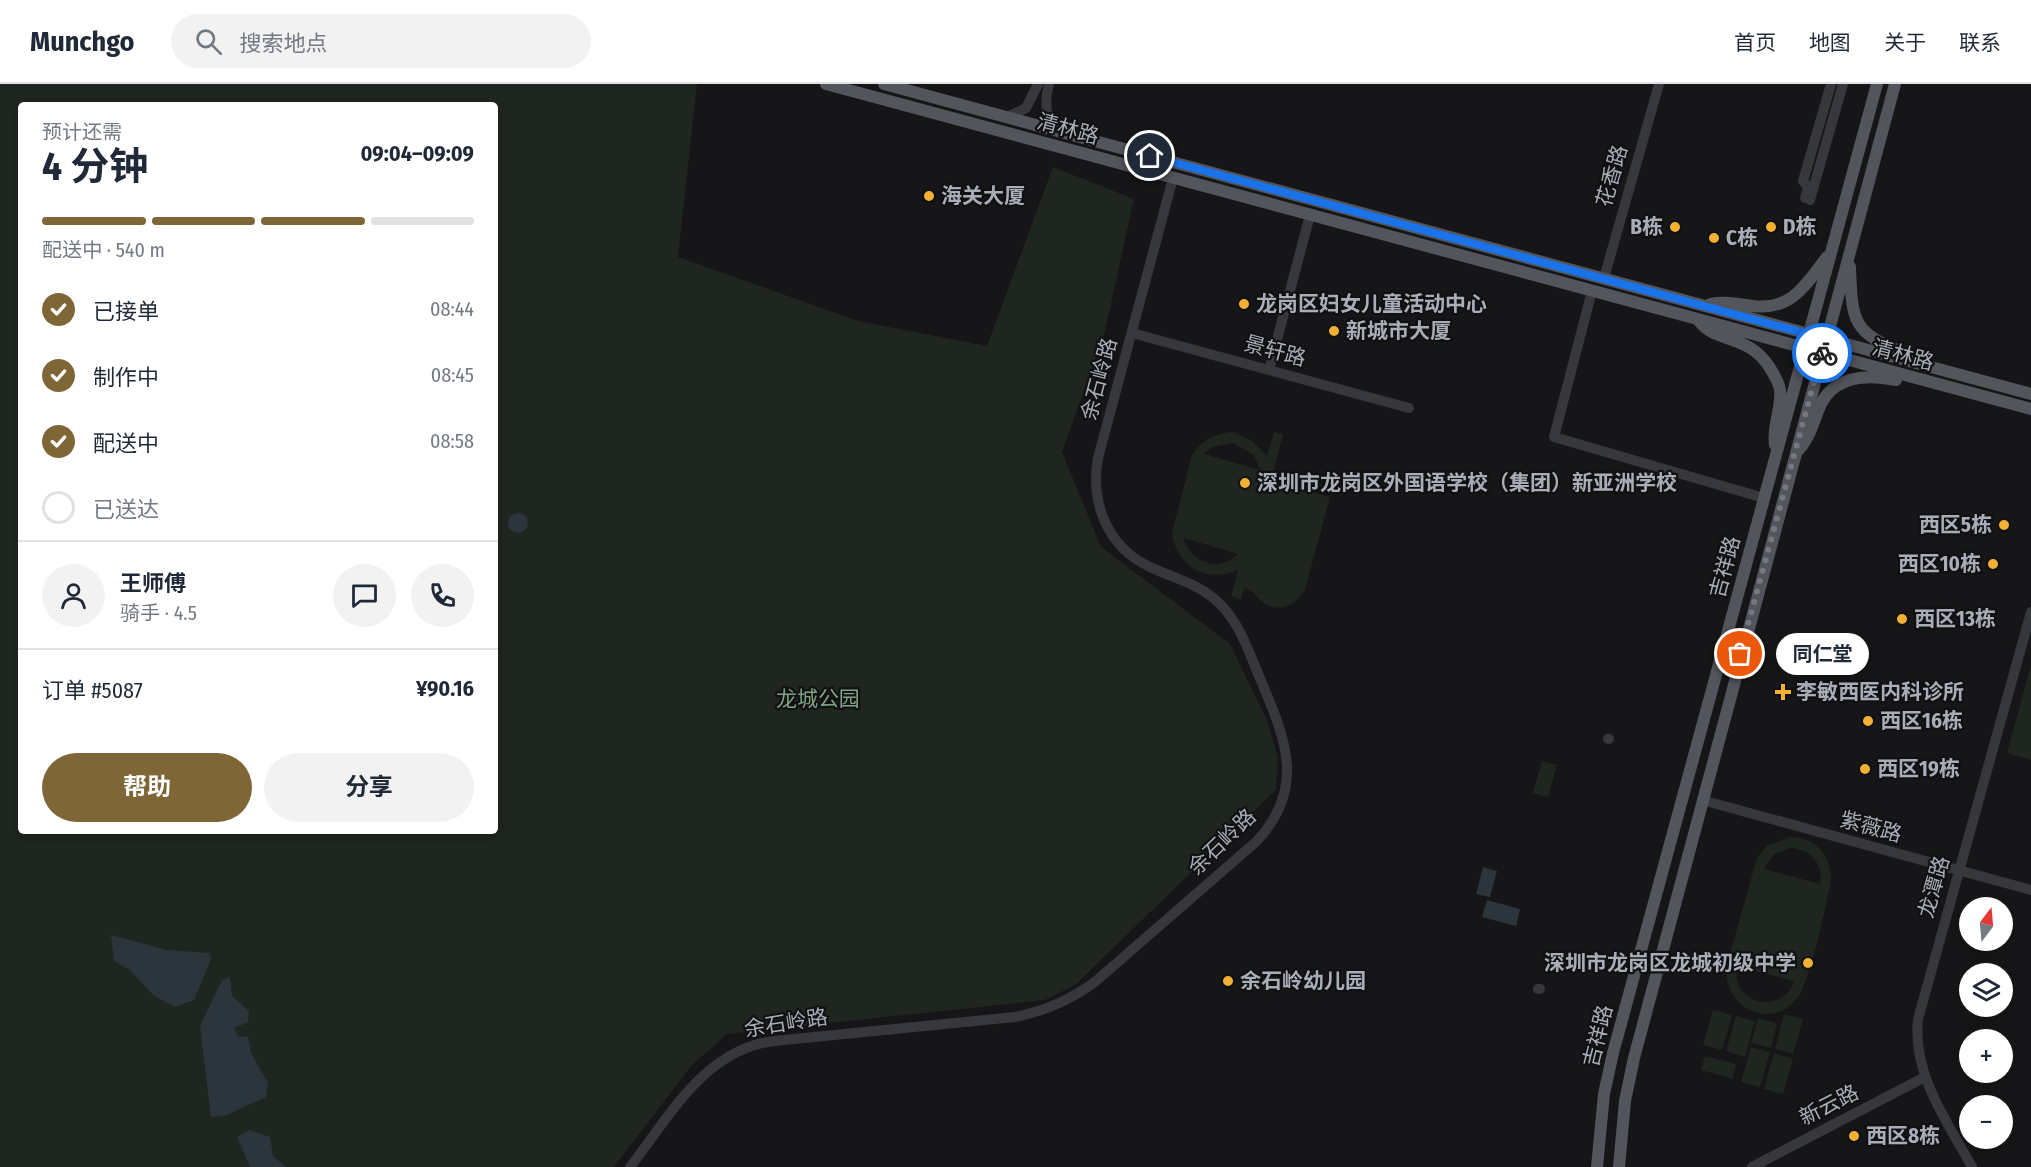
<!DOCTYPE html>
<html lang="zh">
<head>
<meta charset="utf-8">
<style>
  body { margin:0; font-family:"Fira Sans Condensed","Noto Sans SC",sans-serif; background:#f2f2f3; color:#1f2937; height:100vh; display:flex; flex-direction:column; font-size:22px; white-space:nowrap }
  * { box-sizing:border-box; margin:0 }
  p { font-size:20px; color:#747a83 }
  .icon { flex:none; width:33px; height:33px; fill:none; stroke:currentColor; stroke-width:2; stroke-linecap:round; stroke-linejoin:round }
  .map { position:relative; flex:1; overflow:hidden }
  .details { position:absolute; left:18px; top:18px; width:480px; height:732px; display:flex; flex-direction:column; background:#fff; border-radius:6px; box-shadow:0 3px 9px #0003 }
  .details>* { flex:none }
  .needle { width:39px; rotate:16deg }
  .controls { position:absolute; left:1959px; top:813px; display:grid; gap:12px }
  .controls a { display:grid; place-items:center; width:54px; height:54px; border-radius:50%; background:#fff; box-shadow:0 3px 9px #0003; font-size:30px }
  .pin { position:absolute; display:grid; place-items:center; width:51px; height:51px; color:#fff; margin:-26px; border:3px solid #fff; border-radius:50%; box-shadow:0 2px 6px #0007 }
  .courier { position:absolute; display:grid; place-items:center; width:60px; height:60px; margin:-30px; border:4px solid #1a73e8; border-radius:50%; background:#fff; color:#222; box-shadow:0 2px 8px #0007 }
  .bubble { position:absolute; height:42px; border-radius:21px; background:#fff; box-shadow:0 3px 9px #0003; font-size:20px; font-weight:700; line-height:42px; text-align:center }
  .head em { font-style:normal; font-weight:700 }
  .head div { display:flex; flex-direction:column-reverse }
  .head { display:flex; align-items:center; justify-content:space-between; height:102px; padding:0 24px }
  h1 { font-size:39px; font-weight:700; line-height:45px }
  .bar { display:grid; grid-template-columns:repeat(4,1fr); gap:9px 6px; align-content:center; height:72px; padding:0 24px }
  .bar i { height:8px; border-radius:4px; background:#e0e1e3 }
  .bar .active { background:#7e6636 }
  .bar p { grid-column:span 4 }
  .line { display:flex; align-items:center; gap:15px; padding:0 24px; border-top:2px solid #e0e1e3 }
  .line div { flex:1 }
  .round { display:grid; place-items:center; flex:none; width:63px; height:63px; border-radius:32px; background:#f2f2f3 }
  ol { padding:0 24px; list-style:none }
  li { display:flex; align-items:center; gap:18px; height:66px }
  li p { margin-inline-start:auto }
  li .icon { padding:6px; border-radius:50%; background:#7e6636; color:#fff; stroke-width:4 }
  li:last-child { color:#747a83 }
  li i { width:33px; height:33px; border:3px solid #e0e1e3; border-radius:50% }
  .primary-button { display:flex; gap:12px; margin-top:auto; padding:12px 24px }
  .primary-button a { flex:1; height:69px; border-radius:36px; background:#7e6636; color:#fff; font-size:24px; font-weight:700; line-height:69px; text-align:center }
  .primary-button a+a { background:#f2f2f3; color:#1f2937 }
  header { display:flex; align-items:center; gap:36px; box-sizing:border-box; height:84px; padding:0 30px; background:#fff; border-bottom:2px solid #e0e1e3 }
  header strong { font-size:28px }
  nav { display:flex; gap:33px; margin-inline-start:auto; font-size:21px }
  .search { width:420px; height:54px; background:#f2f2f3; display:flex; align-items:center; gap:15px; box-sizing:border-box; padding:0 21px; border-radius:33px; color:#747a83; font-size:22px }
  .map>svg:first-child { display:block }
  .green { fill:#1e261f; fill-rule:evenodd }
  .water { fill:#2c353c }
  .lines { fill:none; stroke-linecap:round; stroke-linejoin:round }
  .minor { stroke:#37383d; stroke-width:10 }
  .major { stroke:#53555c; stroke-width:12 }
  .done { stroke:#757880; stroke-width:6; stroke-dasharray:0 10.8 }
  .route { stroke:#1a73e8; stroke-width:8 }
  .poi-dot { fill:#f2b134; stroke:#111113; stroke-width:2 }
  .labels { text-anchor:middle; stroke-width:4.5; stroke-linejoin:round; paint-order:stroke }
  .street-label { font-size:21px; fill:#a8adb8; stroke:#111113 }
  .poi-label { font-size:21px; font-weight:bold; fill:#a8adb8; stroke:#111113; text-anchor:start }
  .park-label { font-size:21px; fill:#7fa381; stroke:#111113 }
</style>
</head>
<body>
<header>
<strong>Munchgo</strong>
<div class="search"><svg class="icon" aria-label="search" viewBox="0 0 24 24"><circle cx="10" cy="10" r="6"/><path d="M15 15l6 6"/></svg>搜索地点</div>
<nav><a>首页</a><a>地图</a><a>关于</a><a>联系</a></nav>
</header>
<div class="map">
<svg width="2031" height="1083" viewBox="0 0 2031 1083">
  <rect width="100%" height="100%" fill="#161618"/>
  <!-- green -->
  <path class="green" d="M0,0H697L678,173L858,237L987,262L1053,83L1134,115L1104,251L1062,368L1101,463L1230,560L1267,636L1278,674L1276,706L1075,901L1045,916L727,950L692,981L614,1083H0ZM21,21H495V747H21Z
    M1233,348L1252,357L1267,372L1274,348L1283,350L1271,398L1330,413L1305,506C1296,522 1277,531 1260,516C1254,510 1253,506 1244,504L1241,516L1231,512L1238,486C1207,500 1177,483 1172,449L1192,371C1202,356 1215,349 1233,348ZM1233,359L1254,371L1260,386L1204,370L1212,363ZM1183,454H1184L1238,470C1219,489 1191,479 1183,454Z
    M2031,581V676L2007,669Z
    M1542,677L1557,681L1548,713L1533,709Z
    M1790,753C1818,754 1835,775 1830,803C1824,828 1811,894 1798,913C1772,949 1720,923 1727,880L1757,774L1767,762ZM1790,764C1811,765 1824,780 1820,800L1764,785L1774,770ZM1737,882L1793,897L1794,898C1780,933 1730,919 1737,882Z
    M1713,926L1732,931L1722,966L1703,961Z
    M1784,930L1803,935L1793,970L1775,965Z
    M1736,932L1755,937L1745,973L1726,967Z
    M1758,934L1777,939L1771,964L1751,959Z
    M1751,963L1770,968L1760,1003L1741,998Z
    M1774,969L1793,975L1783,1010L1764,1005Z
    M1705,972L1736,980L1733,995L1701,986Z"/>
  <!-- water -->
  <path class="water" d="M508 439a10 10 0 1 1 20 0a10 10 0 1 1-20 0Z
    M1483,783L1497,787L1490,813L1476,810Z
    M1487,816L1520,825L1516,842L1482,833Z
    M111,851L167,866L209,869L211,875L194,916L174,923L153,911L130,886L114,877Z
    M230,893L232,912L249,927L248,938L234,944L238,952L248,953L251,969L268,999L266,1013L224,1032L211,1033L200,942L222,896Z
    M249,1046L270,1053L273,1072L286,1083H250L237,1053Z"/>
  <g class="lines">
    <!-- minor -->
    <path class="minor" d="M1049,0C1044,18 1045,34 1059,47
      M1007,33L1026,24L1038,0
      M1805,114L1808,103L1803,97L1831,0
      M1810,116L1843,0
      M1604,194L1659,0
      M1592,207L1554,353L1764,414
      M1132,249L1409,324
      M1269,286L1310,131
      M1608,655H1609
      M1702,716L2031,806
      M1538,905H1540
      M630,1083C670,1032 704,966 774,957L1015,933C1045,927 1071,916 1096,897L1257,757C1308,701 1284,652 1259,592C1248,566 1240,540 1220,520C1199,499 1174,495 1148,482C1107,462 1090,418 1098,374L1173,94
      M1752,1083L1925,993
      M1972,1083C1947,1037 1912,990 1918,935L2031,528"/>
    <!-- major -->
    <path class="major" d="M826,0L2031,325
      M884,0L2031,310
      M1850,183C1852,238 1852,249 1907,270
      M1710,220C1724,217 1739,220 1753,222C1792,227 1806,200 1827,173
      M1699,237C1716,260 1748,249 1770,284C1774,291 1779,298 1780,306C1782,325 1772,342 1775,361
      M1797,368C1809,355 1812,343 1818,327C1830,292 1865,290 1896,296
      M1597,1083L1604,1010L1613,969L1877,0
      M1619,1083L1625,1017L1634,974L1895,0"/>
  </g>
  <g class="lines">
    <!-- done -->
    <path class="done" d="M1740,570L1822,269"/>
    <!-- route -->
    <path class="route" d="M1150,72L1826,255L1822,269"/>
  </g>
  <!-- markers -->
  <g class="poi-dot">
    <circle cx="929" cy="112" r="6"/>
    <circle cx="1675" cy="143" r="6"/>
    <circle cx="1771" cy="143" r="6"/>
    <circle cx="1714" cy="154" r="6"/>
    <circle cx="1244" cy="220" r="6"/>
    <circle cx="1334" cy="247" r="6"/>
    <circle cx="1245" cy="399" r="6"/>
    <circle cx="2004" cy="441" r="6"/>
    <circle cx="1993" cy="480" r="6"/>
    <circle cx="1902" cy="535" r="6"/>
    <path d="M1780 599h6v6h6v6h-6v6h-6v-6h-6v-6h6z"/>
    <circle cx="1868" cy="637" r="6"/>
    <circle cx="1865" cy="685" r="6"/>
    <circle cx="1808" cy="879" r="6"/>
    <circle cx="1228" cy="897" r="6"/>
    <circle cx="1854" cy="1052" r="6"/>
  </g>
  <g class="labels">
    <!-- street labels -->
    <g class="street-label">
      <text transform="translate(1068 45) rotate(15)" y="7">清林路</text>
      <text transform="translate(1612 92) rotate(-74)" y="7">花香路</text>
      <text transform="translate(1275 267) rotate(15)" y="7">景轩路</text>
      <text transform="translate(1903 271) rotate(15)" y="7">清林路</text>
      <text transform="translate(1099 295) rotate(-75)" y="7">余石岭路</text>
      <text transform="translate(1725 483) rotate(-75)" y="7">吉祥路</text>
      <text transform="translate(1871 743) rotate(15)" y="7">紫薇路</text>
      <text transform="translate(1222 758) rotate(-44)" y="7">余石岭路</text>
      <text transform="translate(1934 803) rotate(-74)" y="7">龙潭路</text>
      <text transform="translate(786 939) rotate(-9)" y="7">余石岭路</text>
      <text transform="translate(1598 952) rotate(-76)" y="7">吉祥路</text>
      <text transform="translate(1829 1021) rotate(-27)" y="7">新云路</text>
    </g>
    <!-- poi labels -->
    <g class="poi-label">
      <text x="941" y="119">海关大厦</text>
      <text x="1663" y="150" text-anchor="end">B栋</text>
      <text x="1783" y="150">D栋</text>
      <text x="1726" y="161">C栋</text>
      <text x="1256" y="227">龙岗区妇女儿童活动中心</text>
      <text x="1346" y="254">新城市大厦</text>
      <text x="1257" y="406">深圳市龙岗区外国语学校（集团）新亚洲学校</text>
      <text x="1992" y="448" text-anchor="end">西区5栋</text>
      <text x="1981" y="487" text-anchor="end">西区10栋</text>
      <text x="1914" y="542">西区13栋</text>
      <text x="1796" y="615">李敏西医内科诊所</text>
      <text x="1880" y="644">西区16栋</text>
      <text x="1877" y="692">西区19栋</text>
      <text x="1796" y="886" text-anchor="end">深圳市龙岗区龙城初级中学</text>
      <text x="1240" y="904">余石岭幼儿园</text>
      <text x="1866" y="1059">西区8栋</text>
    </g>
    <!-- park labels -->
    <g class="park-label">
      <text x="818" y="622">龙城公园</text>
    </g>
  </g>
</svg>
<div class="controls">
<a><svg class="needle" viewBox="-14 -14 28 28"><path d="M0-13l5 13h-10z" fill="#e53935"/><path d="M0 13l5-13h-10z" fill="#747a83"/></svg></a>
<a><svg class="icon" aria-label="layers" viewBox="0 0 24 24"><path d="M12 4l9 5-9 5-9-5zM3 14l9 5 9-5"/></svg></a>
<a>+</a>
<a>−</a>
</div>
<div class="pin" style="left:1740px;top:570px;background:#ea580c"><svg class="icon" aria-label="bag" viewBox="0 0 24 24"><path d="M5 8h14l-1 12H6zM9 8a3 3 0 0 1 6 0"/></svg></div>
<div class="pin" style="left:1150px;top:72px;background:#1f2937"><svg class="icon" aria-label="home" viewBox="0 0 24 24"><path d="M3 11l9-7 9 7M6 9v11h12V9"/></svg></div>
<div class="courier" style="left:1822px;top:269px"><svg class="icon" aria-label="bike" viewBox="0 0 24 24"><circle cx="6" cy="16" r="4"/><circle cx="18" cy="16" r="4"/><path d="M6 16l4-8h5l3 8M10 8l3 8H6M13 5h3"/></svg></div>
<div class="bubble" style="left:1776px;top:549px;width:93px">同仁堂</div>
<section class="details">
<div class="head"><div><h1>4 分钟</h1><p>预计还需</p></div><em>09:04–09:09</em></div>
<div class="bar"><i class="active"></i><i class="active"></i><i class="active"></i><i></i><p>配送中 · 540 m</p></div>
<ol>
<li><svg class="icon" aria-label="check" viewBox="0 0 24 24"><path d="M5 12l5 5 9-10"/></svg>已接单<p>08:44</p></li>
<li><svg class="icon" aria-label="check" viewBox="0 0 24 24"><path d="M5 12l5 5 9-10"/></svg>制作中<p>08:45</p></li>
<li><svg class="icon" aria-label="check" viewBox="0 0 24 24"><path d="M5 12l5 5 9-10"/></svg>配送中<p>08:58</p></li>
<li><i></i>已送达</li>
</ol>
<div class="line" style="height:108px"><a class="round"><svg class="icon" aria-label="person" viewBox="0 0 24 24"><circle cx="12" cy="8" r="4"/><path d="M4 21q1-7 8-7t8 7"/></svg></a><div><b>王师傅</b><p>骑手 · 4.5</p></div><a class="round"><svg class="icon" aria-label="chat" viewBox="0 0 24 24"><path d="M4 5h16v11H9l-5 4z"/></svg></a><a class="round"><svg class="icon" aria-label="phone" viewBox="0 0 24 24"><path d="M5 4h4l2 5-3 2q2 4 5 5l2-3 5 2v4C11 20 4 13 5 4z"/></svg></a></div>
<div class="line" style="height:78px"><div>订单 #5087</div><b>¥90.16</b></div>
<div class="primary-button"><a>帮助</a><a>分享</a></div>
</section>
</div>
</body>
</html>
